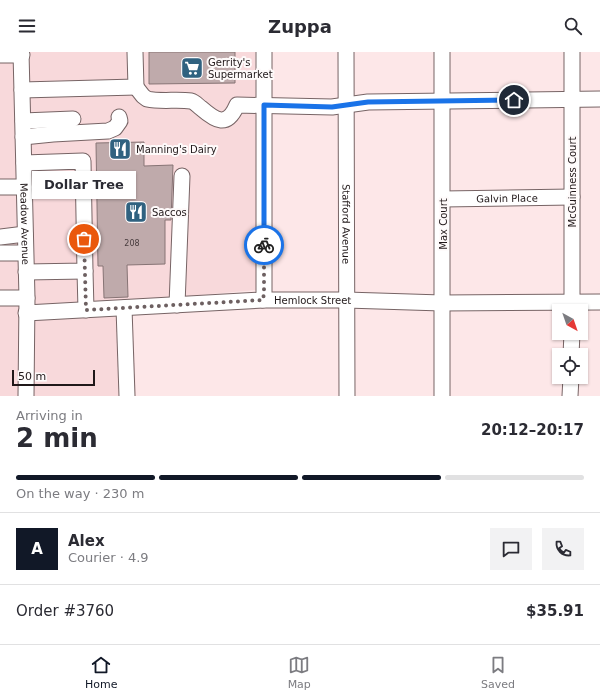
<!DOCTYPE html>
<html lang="en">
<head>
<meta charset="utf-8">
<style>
  body { margin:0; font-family:"DejaVu Sans",sans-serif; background:#f2f2f3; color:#2b2b33; height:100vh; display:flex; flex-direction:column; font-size:15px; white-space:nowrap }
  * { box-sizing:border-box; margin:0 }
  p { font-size:13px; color:#7c7c81 }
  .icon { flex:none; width:22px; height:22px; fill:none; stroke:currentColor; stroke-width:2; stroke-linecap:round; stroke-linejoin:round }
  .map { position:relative; height:344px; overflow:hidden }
  .side { display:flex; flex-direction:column; background:#fff; flex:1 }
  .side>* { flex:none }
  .needle { width:26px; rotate:140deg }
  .fabs { position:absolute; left:552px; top:252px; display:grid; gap:8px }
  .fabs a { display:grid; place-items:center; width:36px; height:36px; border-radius:0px; background:#fff; box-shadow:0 1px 3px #0004; font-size:20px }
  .scale { position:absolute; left:12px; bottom:10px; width:83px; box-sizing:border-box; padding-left:4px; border:2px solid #201819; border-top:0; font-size:11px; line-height:14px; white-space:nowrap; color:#201819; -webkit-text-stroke:3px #fefafa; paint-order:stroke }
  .pin { position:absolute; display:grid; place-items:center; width:34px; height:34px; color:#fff; margin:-17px; border:2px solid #fff; border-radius:50%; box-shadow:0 1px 4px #0007 }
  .courier { position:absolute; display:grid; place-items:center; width:40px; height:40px; margin:-20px; border:3px solid #1a73e8; border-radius:50%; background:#fff; color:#222; box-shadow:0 1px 5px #0007 }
  .bubble { position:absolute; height:28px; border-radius:0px; background:#fff; box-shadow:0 1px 3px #0004; font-size:13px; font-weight:700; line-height:28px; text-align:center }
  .headline em { font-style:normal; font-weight:700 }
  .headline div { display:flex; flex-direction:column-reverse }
  .headline { display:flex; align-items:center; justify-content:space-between; height:68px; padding:0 16px }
  h1 { font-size:26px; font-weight:700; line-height:30px }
  .bar { display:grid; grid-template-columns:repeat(4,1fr); gap:6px 4px; align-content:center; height:48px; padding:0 16px }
  .bar i { height:5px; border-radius:3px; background:#e1e1e2 }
  .bar .selected { background:#111827 }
  .bar p { grid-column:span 4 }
  .line { display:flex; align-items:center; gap:10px; padding:0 16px; border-top:1px solid #e1e1e2 }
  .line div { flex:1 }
  .round { display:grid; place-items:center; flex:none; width:42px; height:42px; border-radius:0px; background:#f2f2f3 }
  header { display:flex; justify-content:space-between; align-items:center; height:52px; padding:0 16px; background:#fff; font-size:18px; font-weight:700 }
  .dock { display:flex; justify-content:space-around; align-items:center; height:56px; border-top:1px solid #e1e1e2; background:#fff; font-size:11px; color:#7c7c81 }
  .dock a { display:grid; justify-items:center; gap:2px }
  .dock .selected { color:#111827 }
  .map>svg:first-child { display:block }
  .built { fill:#f8d9db }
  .building { fill:#bfaaab; stroke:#877475 }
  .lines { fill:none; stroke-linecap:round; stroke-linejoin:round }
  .minor-casing { stroke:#776465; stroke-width:17 }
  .minor { stroke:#fff; stroke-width:15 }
  .done { stroke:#6d6061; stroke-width:4; stroke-dasharray:0 7.2 }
  .route { stroke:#1a73e8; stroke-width:5 }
  .labels { text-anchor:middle; stroke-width:4; stroke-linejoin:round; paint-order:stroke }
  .number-label { font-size:8px; fill:#483c3e }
  .poi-label { font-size:10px; fill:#201819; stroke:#fefafa; text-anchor:start }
  .street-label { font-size:10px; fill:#201819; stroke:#fefafa }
</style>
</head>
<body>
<header><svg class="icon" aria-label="menu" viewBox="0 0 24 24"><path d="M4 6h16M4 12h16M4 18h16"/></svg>Zuppa<svg class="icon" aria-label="search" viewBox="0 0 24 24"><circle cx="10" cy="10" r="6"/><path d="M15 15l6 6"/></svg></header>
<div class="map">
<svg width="600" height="344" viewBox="0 0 600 344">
  <rect width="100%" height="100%" fill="#fde7e8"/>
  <!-- built -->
  <path class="built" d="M0,0H255L257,238L132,249L136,344H0Z"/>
  <!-- building -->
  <path class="building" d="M149,0H235V31L149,32Z
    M144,90V114L173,113L171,168H165V212L127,213L128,245L104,246L103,214H98L96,91Z"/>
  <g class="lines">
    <!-- minor casing -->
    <g class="minor-casing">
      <g id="minor">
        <path id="s1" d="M21,0L27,246L26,344"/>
        <path id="s2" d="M346,0L347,344"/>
        <path d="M442,0V344"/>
        <path d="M572,0V259"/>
        <path d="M0,3H22"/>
        <path d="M136,35L143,44L147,47C161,50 177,47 191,49C195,50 198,54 201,56C216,69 227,76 237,53L332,55L368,50L600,47"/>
        <path d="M22,38L136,35L135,0"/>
        <path d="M23,69L73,67"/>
        <path d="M23,85L53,82L108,79L115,76L120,69L119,65"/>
        <path d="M24,111L83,109L85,219L26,220"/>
        <path d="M0,135H24"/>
        <path id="s3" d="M443,147L572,145"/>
        <path d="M0,185L25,182"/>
        <path d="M0,201H25"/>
        <path d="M85,219L86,258"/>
        <path d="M0,246H27"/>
        <path d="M263,248L264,241V0"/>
        <path d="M177,253L182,124"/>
        <path d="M124,256L127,344"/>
        <path id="s4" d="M26,261L263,248H346L442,251L600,250"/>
        <path d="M571,303L572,281"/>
        <path d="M570,344L571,325"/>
      </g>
    </g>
    <!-- minor -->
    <use href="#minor" class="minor"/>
  </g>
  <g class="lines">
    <!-- done -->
    <path class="done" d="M84,187L86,258L263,248L264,241V193"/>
    <!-- route -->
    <path class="route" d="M264,193V53L332,55L368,50L514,48"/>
  </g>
  <!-- icons -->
  <defs>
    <g id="supermarket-square" transform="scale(1.15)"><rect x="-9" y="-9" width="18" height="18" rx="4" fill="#306280" stroke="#fefafa"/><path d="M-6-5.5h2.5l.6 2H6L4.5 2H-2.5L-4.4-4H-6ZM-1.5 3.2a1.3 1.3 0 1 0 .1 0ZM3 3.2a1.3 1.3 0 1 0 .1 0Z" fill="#fff"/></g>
    <g id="restaurant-square" transform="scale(1.15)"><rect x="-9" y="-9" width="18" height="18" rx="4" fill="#306280" stroke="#fefafa"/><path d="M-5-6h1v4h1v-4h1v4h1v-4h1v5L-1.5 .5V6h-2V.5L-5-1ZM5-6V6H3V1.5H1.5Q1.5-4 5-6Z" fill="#fff"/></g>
  </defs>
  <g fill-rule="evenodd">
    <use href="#supermarket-square" x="192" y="16"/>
    <use href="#restaurant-square" x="120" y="97"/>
    <use href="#restaurant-square" x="136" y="160"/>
  </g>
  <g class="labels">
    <!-- number labels -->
    <g class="number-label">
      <text x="132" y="194">208</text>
    </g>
    <!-- poi labels -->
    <g class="poi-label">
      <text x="208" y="14">Gerrity's<tspan x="208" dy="12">Supermarket</tspan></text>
      <text x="136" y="101">Manning's Dairy</text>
      <text x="152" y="164">Saccos</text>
    </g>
    <!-- street labels -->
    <g class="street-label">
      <text transform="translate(572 130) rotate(-90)" y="4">McGuinness Court</text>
      <text dy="4" stroke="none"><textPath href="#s3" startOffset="64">Galvin Place</textPath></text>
      <text dy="4" stroke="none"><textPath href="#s1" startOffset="172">Meadow Avenue</textPath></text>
      <text dy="4" stroke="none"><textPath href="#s2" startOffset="172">Stafford Avenue</textPath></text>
      <text transform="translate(443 172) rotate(-90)" y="4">Max Court</text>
      <text dy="4" stroke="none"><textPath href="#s4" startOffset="287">Hemlock Street</textPath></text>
    </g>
  </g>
</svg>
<div class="fabs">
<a><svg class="needle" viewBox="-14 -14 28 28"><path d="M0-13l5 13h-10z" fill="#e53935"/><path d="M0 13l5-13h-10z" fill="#7c7c81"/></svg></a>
<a><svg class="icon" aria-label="locate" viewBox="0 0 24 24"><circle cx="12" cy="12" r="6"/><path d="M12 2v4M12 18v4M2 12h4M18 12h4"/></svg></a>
</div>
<div class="scale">50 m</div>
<div class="pin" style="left:84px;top:187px;background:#ea580c"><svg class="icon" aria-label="bag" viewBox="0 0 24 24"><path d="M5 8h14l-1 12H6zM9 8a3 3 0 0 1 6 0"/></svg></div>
<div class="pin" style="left:514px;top:48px;background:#1f2937"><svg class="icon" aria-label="home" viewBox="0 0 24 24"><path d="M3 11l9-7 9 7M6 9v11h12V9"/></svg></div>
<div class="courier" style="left:264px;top:193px"><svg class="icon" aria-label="bike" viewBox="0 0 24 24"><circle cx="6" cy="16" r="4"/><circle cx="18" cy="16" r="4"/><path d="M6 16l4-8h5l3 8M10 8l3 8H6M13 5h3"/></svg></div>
<div class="bubble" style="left:32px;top:119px;width:104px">Dollar Tree</div>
</div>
<section class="side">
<div class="headline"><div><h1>2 min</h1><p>Arriving in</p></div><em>20:12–20:17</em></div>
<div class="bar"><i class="selected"></i><i class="selected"></i><i class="selected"></i><i></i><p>On the way · 230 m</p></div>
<div class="line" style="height:72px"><b class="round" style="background:#111827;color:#fff">A</b><div><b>Alex</b><p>Courier · 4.9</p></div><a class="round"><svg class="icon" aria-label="chat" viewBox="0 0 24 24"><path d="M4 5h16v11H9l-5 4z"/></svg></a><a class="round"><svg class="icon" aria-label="phone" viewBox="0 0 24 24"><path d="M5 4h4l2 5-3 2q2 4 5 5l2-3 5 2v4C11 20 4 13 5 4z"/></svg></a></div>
<div class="line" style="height:52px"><div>Order #3760</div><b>$35.91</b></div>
</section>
<nav class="dock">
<a class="selected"><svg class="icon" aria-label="home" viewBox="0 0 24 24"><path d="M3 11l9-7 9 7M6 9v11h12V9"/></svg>Home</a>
<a><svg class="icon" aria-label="map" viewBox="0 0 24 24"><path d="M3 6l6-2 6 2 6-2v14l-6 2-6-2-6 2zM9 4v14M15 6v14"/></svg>Map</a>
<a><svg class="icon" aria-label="saved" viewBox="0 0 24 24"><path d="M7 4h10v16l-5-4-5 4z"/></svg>Saved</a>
</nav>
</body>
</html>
